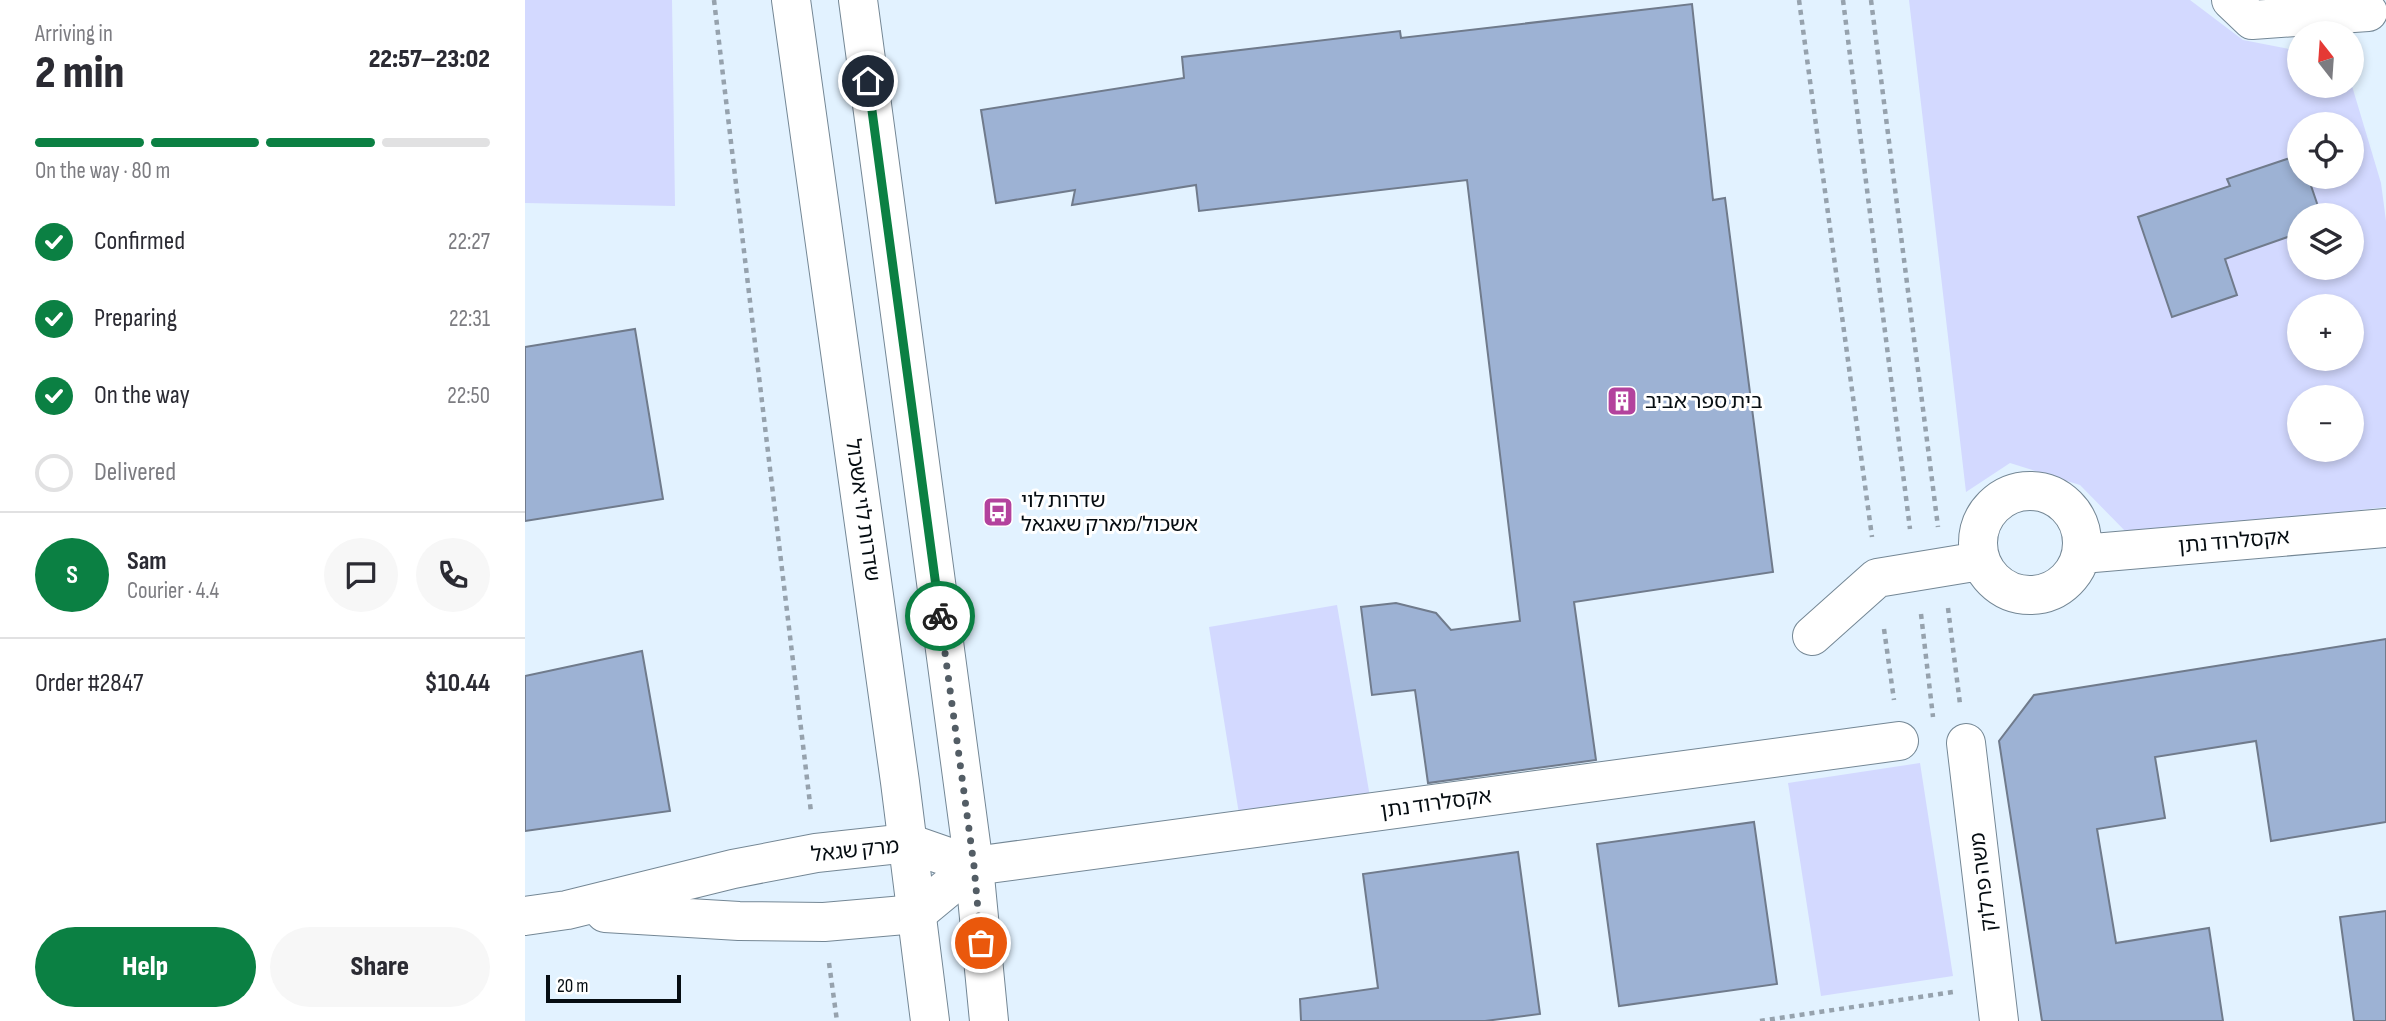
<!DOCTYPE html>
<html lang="en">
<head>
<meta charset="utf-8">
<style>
  body { margin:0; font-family:"Sofia Sans Condensed","Noto Sans Hebrew",sans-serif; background:#f7f7f7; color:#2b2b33; height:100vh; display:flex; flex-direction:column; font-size:26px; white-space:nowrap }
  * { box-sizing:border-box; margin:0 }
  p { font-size:23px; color:#7c7c81 }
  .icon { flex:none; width:38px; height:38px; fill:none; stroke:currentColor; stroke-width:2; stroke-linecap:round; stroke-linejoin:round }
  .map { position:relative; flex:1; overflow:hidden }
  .panel { display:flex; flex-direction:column; background:#fff; width:525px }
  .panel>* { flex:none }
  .needle { width:46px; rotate:343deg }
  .fabs { position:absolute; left:1762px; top:21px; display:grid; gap:14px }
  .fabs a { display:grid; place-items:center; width:77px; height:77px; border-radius:50%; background:#fff; box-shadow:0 4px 10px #0003; font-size:35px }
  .scale { position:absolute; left:21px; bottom:18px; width:135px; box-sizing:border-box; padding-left:7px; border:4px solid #060d12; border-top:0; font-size:19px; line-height:24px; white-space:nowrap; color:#060d12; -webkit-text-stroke:5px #fff; paint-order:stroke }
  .pin { position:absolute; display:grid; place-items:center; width:60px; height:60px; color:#fff; margin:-30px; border:4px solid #fff; border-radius:50%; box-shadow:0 2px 7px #0007 }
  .courier { position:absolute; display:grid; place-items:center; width:70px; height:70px; margin:-35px; border:5px solid #0b8043; border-radius:50%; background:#fff; color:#222; box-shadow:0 2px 9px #0007 }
  .overview em { font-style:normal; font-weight:800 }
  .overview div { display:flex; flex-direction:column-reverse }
  .overview { display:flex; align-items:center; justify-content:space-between; height:119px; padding:0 35px }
  h1 { font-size:46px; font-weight:800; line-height:52px }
  .bar { display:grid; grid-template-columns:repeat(4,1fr); gap:10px 7px; align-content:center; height:84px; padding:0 35px }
  .bar i { height:9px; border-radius:5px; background:#e1e1e2 }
  .bar .active { background:#0b8043 }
  .bar p { grid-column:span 4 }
  .line { display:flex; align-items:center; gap:18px; padding:0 35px; border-top:2px solid #e1e1e2 }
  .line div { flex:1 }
  .round { display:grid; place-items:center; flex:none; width:74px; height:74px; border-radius:37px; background:#f7f7f7 }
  ol { padding:0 35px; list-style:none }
  li { display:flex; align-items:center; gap:21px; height:77px }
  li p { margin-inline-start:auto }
  li .icon { padding:7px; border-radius:50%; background:#0b8043; color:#fff; stroke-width:4 }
  li:last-child { color:#7c7c81 }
  li i { width:38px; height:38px; border:4px solid #e1e1e2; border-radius:50% }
  .primary-button { display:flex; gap:14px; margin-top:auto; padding:14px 35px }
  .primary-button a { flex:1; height:80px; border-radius:42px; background:#0b8043; color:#fff; font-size:28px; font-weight:800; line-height:80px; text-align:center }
  .primary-button a+a { background:#f7f7f7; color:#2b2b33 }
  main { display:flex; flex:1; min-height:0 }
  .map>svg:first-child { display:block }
  .green { fill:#d3d9ff; fill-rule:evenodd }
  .building { fill:#9db2d4; stroke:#707b8c; stroke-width:2 }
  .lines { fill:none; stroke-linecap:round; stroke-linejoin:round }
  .pedestrian-casing { stroke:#748795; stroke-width:40 }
  .minor-casing { stroke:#748795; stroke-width:40 }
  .tertiary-casing { stroke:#748795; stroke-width:40 }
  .path { stroke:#96a2ad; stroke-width:4.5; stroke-dasharray:5 5; stroke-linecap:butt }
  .pedestrian { stroke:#fff; stroke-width:38 }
  .minor { stroke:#fff; stroke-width:38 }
  .tertiary { stroke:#fff; stroke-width:38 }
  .done { stroke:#535d65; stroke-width:7; stroke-dasharray:0 12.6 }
  .route { stroke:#0b8043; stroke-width:9 }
  .labels { text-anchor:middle; stroke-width:6; stroke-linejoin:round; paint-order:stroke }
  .poi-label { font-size:21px; fill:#060d12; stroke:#fff; text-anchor:start }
  .street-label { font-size:21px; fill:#060d12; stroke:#fff }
</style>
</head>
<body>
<main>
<section class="panel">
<div class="overview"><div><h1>2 min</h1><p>Arriving in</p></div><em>22:57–23:02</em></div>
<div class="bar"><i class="active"></i><i class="active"></i><i class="active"></i><i></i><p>On the way · 80 m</p></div>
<ol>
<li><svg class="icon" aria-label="check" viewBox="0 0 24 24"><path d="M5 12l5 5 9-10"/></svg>Confirmed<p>22:27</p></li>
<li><svg class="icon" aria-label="check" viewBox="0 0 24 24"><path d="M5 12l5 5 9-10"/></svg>Preparing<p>22:31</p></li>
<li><svg class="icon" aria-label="check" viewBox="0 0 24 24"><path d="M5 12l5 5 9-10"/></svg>On the way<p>22:50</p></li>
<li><i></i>Delivered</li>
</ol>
<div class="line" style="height:126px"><b class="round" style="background:#0b8043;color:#fff">S</b><div><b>Sam</b><p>Courier · 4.4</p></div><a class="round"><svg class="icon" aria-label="chat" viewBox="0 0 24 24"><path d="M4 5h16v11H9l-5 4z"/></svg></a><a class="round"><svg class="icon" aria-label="phone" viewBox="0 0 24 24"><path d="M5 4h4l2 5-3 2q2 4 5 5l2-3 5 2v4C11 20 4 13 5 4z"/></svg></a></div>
<div class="line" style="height:91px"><div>Order #2847</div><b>$10.44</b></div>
<div class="primary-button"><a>Help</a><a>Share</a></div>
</section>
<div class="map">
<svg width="1861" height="1021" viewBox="0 0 1861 1021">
  <rect width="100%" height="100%" fill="#e2f2ff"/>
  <!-- green -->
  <path class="green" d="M0,0H147L150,206L0,203Z
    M1384,0H1665L1718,40L1774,51V86H1827L1856,183L1861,221V507L1605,536L1555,485L1485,463L1441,492ZM1774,124H1827V177H1774ZM1774,215H1827V268H1774ZM1774,306H1827V359H1774ZM1774,397H1827V450H1774Z
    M812,605L845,797L714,814L684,627Z
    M1395,763L1428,976L1296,996L1263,783Z"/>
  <!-- building -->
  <path class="building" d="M1167,4L1188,200L1200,198L1248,572L1049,602L1071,760L903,783L890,690L847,695L836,607L871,603L911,613L926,630L995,621L942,180L674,211L671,185L547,205L550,190L471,203L456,110L659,78L657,57L875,31L876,38Z
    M1774,155V177H1783L1796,215H1774V233L1700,259L1712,295L1647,317L1613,217L1705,186L1702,179Z
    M110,329L138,499L0,521V347Z
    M1861,639V822L1746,841L1731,741L1630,757L1640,818L1572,829L1591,943L1684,928L1698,1021H1517L1474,741L1509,695Z
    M117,651L145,811L0,831V676Z
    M1229,822L1252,984L1094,1006L1072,844Z
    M993,852L1015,1014L960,1021H776L775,999L853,988L838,874Z
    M1861,911V1021H1829L1815,917Z"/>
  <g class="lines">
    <!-- pedestrian casing -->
    <g class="pedestrian-casing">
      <path id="pedestrian" d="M1441,743L1474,1021
        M449,866L1374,741"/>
    </g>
    <!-- minor casing -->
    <g class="minor-casing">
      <path id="minor" d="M1706,0L1727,20L1843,12
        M1453 543a52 52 0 1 1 104 0a52 52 0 1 1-104 0Z
        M1557,554L1861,528
        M1287,636L1352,578L1455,561
        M80,913L214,921L299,922L391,914L449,866
        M0,916L42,910L208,869L291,853L383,843L449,866"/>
    </g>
    <!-- tertiary casing -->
    <g class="tertiary-casing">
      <path id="tertiary" d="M266,0L375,782L405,1021
        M333,0L449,866L464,1021"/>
    </g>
    <!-- path -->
    <path class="path" d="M189,0L286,812
      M1274,0L1347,537
      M1318,0L1385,529
      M1346,0L1413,527
      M1423,608L1435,704
      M1396,614L1408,717
      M1359,629L1369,700
      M304,963L312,1021
      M1235,1021L1428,992"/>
    <!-- pedestrian -->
    <use href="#pedestrian" class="pedestrian"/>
    <!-- minor -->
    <use href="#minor" class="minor"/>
    <!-- tertiary -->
    <use href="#tertiary" class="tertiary"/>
  </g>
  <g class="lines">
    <!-- done -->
    <path class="done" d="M415,616L449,866L456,943"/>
    <!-- route -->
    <path class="route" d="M343,81L415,616"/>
  </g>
  <!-- icons -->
  <defs>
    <g id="building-square" transform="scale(1.575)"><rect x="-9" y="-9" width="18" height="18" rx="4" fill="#b3429d" stroke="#fff"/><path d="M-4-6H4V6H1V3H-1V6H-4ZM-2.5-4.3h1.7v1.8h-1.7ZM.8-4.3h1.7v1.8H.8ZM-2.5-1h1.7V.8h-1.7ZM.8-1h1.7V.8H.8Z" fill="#fff"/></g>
    <g id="bus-square" transform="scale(1.575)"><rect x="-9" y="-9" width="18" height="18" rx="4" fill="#b3429d" stroke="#fff"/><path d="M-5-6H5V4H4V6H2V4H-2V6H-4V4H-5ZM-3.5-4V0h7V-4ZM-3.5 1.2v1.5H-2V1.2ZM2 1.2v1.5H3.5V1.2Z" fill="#fff"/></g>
  </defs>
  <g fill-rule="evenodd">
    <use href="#building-square" x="1097" y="401"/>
    <use href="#bus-square" x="473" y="512"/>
  </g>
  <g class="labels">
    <!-- poi labels -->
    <g class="poi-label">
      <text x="1120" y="408">בית ספר אביב</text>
      <text x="496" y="507">שדרות לוי<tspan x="496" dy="24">אשכול/מארק שאגאל</tspan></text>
    </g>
    <!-- street labels -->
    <g class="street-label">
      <text transform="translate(338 510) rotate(82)" y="7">שדרות לוי אשכול</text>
      <text transform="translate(1709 541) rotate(-5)" y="7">אקסלרוד נתן</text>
      <text transform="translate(911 803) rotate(-8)" y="7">אקסלרוד נתן</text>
      <text transform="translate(330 850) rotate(-6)" y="7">מרק שגאל</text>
      <text transform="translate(1458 882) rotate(-97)" y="7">משה פרלוק</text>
    </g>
  </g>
</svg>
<div class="fabs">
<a><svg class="needle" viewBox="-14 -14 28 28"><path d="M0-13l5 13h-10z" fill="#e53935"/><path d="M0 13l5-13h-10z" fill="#7c7c81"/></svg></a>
<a><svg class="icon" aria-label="locate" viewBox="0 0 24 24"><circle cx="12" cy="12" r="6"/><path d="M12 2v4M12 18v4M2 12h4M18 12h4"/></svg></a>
<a><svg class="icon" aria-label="layers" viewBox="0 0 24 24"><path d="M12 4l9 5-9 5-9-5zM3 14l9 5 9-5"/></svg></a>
<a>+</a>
<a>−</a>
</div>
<div class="scale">20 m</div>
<div class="pin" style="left:456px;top:943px;background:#ea580c"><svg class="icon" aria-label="bag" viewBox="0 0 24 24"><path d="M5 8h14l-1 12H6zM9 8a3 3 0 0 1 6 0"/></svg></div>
<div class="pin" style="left:343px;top:81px;background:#1f2937"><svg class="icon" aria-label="home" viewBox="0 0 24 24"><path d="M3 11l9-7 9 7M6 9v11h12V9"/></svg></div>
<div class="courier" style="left:415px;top:616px"><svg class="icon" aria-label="bike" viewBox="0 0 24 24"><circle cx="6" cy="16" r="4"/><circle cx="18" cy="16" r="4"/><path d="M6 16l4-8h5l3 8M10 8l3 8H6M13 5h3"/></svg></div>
</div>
</main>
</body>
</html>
